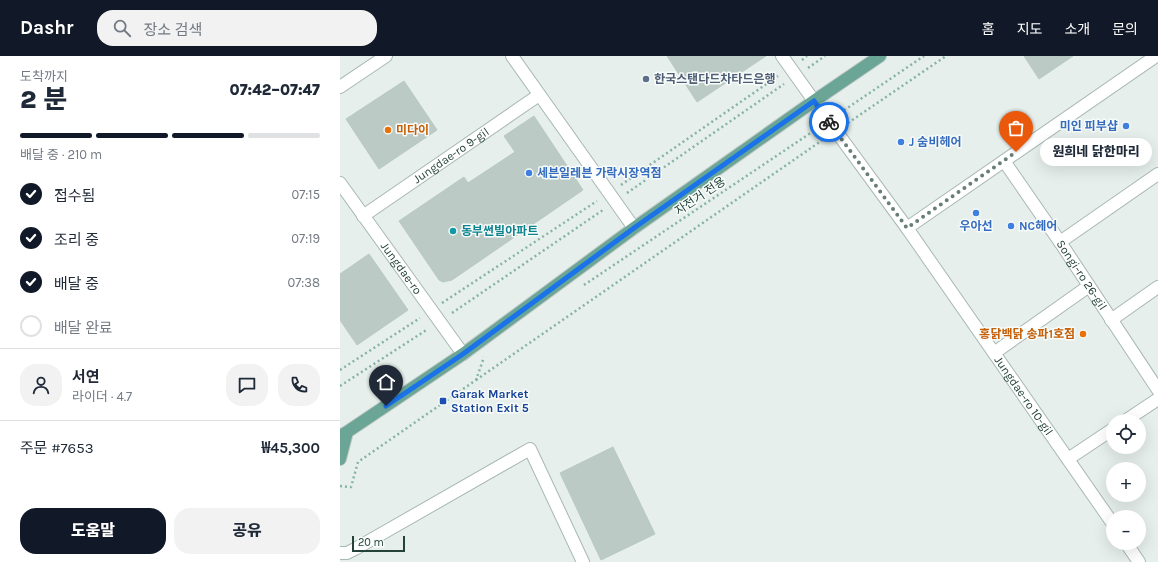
<!DOCTYPE html>
<html lang="ko">
<head>
<meta charset="utf-8">
<style>
  body { margin:0; font-family:Karla,"Noto Sans KR",sans-serif; background:#f2f2f3; color:#1f2937; height:100vh; display:flex; flex-direction:column; font-size:15px; white-space:nowrap }
  * { box-sizing:border-box; margin:0 }
  p { font-size:13px; color:#747a83 }
  .icon { flex:none; width:22px; height:22px; fill:none; stroke:currentColor; stroke-width:2; stroke-linecap:round; stroke-linejoin:round }
  .map { position:relative; flex:1; overflow:hidden }
  .details { display:flex; flex-direction:column; background:#fff; width:340px }
  .details>* { flex:none }
  .tools { position:absolute; left:766px; top:358px; display:grid; gap:8px }
  .tools a { display:grid; place-items:center; width:40px; height:40px; border-radius:50%; background:#fff; box-shadow:0 4px 16px #0002; font-size:20px }
  .scale { position:absolute; left:12px; bottom:10px; width:53px; box-sizing:border-box; padding-left:4px; border:2px solid #24423a; border-top:0; font-size:11px; line-height:14px; white-space:nowrap; color:#24423a; -webkit-text-stroke:3px #f7fbf9; paint-order:stroke }
  .pin { position:absolute; display:grid; place-items:center; width:34px; height:34px; color:#fff; margin:-41px -17px; border-radius:50% 50% 50% 0; rotate:-45deg; box-shadow:0 0 4px #0007 }
  .pin .icon { rotate:45deg }
  .courier { position:absolute; display:grid; place-items:center; width:40px; height:40px; margin:-20px; border:3px solid #1a73e8; border-radius:50%; background:#fff; color:#222; box-shadow:0 1px 5px #0007 }
  .bubble { position:absolute; height:28px; border-radius:14px; background:#fff; box-shadow:0 4px 16px #0002; font-size:13px; font-weight:800; line-height:28px; text-align:center }
  .head em { font-style:normal; font-weight:800 }
  .head div { display:flex; flex-direction:column-reverse }
  .head { display:flex; align-items:center; justify-content:space-between; height:68px; padding:0 20px }
  h1 { font-size:26px; font-weight:800; line-height:30px }
  .bar { display:grid; grid-template-columns:repeat(4,1fr); gap:6px 4px; align-content:center; height:48px; padding:0 20px }
  .bar i { height:5px; border-radius:3px; background:#e0e1e3 }
  .bar .active { background:#111827 }
  .bar p { grid-column:span 4 }
  .line { display:flex; align-items:center; gap:10px; padding:0 20px; border-top:1px solid #e0e1e3 }
  .line div { flex:1 }
  .round { display:grid; place-items:center; flex:none; width:42px; height:42px; border-radius:16px; background:#f2f2f3 }
  ol { padding:0 20px; list-style:none }
  li { display:flex; align-items:center; gap:12px; height:44px }
  li p { margin-inline-start:auto }
  li .icon { padding:4px; border-radius:50%; background:#111827; color:#fff; stroke-width:4 }
  li:last-child { color:#747a83 }
  li i { width:22px; height:22px; border:2px solid #e0e1e3; border-radius:50% }
  .primary-button { display:flex; gap:8px; margin-top:auto; padding:8px 20px }
  .primary-button a { flex:1; height:46px; border-radius:16px; background:#111827; color:#fff; font-size:16px; font-weight:800; line-height:46px; text-align:center }
  .primary-button a+a { background:#f2f2f3; color:#1f2937 }
  header { display:flex; align-items:center; gap:24px; box-sizing:border-box; height:56px; padding:0 20px; background:#111827; color:#fff }
  header strong { font-size:19px }
  nav { display:flex; gap:22px; margin-inline-start:auto; font-size:14px }
  .search { width:280px; height:36px; background:#f2f2f3; display:flex; align-items:center; gap:10px; box-sizing:border-box; padding:0 14px; border-radius:16px; color:#747a83; font-size:15px }
  main { display:flex; flex:1; min-height:0 }
  .map>svg:first-child { display:block }
  .building { fill:#bbcac4; stroke:#b8c9c2 }
  .lines { fill:none; stroke-linecap:round; stroke-linejoin:round }
  .minor-casing { stroke:#a8b8b2; stroke-width:14 }
  .major-casing { stroke:#c2cac8; stroke-width:14 }
  .path { stroke:#86b3a5; stroke-width:2.5; stroke-dasharray:2 3; stroke-linecap:butt }
  .minor { stroke:#fff; stroke-width:12 }
  .major { stroke:#6aa596; stroke-width:12 }
  .done { stroke:#687f78; stroke-width:4; stroke-dasharray:0 7.2 }
  .route { stroke:#1a73e8; stroke-width:5 }
  .service-dot { fill:#5c6f8a; stroke:#f7fbf9; stroke-width:1.5 }
  .shop-dot { fill:#3f7fe0; stroke:#f7fbf9; stroke-width:1.5 }
  .food-dot { fill:#e8710a; stroke:#f7fbf9; stroke-width:1.5 }
  .culture-dot { fill:#0f9aa8; stroke:#f7fbf9; stroke-width:1.5 }
  .transit-dot { fill:#1a4fb4; stroke:#f7fbf9; stroke-width:1.5 }
  .labels { text-anchor:middle; stroke-width:3; stroke-linejoin:round; paint-order:stroke }
  .service-label { font-size:12px; font-weight:bold; fill:#4e5e75; stroke:#f7fbf9; text-anchor:start }
  .shop-label { font-size:12px; font-weight:bold; fill:#366cbe; stroke:#f7fbf9; text-anchor:start }
  .food-label { font-size:12px; font-weight:bold; fill:#c56008; stroke:#f7fbf9; text-anchor:start }
  .street-label { font-size:12px; fill:#24423a; stroke:#f7fbf9 }
  .culture-label { font-size:12px; font-weight:bold; fill:#0d838f; stroke:#f7fbf9; text-anchor:start }
  .transit-label { font-size:12px; font-weight:bold; fill:#164399; stroke:#f7fbf9; text-anchor:start }
</style>
</head>
<body>
<header>
<strong>Dashr</strong>
<div class="search"><svg class="icon" aria-label="search" viewBox="0 0 24 24"><circle cx="10" cy="10" r="6"/><path d="M15 15l6 6"/></svg>장소 검색</div>
<nav><a>홈</a><a>지도</a><a>소개</a><a>문의</a></nav>
</header>
<main>
<section class="details">
<div class="head"><div><h1>2 분</h1><p>도착까지</p></div><em>07:42–07:47</em></div>
<div class="bar"><i class="active"></i><i class="active"></i><i class="active"></i><i></i><p>배달 중 · 210 m</p></div>
<ol>
<li><svg class="icon" aria-label="check" viewBox="0 0 24 24"><path d="M5 12l5 5 9-10"/></svg>접수됨<p>07:15</p></li>
<li><svg class="icon" aria-label="check" viewBox="0 0 24 24"><path d="M5 12l5 5 9-10"/></svg>조리 중<p>07:19</p></li>
<li><svg class="icon" aria-label="check" viewBox="0 0 24 24"><path d="M5 12l5 5 9-10"/></svg>배달 중<p>07:38</p></li>
<li><i></i>배달 완료</li>
</ol>
<div class="line" style="height:72px"><a class="round"><svg class="icon" aria-label="person" viewBox="0 0 24 24"><circle cx="12" cy="8" r="4"/><path d="M4 21q1-7 8-7t8 7"/></svg></a><div><b>서연</b><p>라이더 · 4.7</p></div><a class="round"><svg class="icon" aria-label="chat" viewBox="0 0 24 24"><path d="M4 5h16v11H9l-5 4z"/></svg></a><a class="round"><svg class="icon" aria-label="phone" viewBox="0 0 24 24"><path d="M5 4h4l2 5-3 2q2 4 5 5l2-3 5 2v4C11 20 4 13 5 4z"/></svg></a></div>
<div class="line" style="height:52px"><div>주문 #7653</div><b>₩45,300</b></div>
<div class="primary-button"><a>도움말</a><a>공유</a></div>
</section>
<div class="map">
<svg width="818" height="506" viewBox="0 0 818 506">
  <rect width="100%" height="100%" fill="#e6efeb"/>
  <!-- building -->
  <path class="building" d="M327,0H426L357,46Z
    M684,0H733L699,23Z
    M64,25L97,74L39,113L6,63Z
    M194,60L243,134L112,224L103,226L99,224L59,165L124,121L128,127L175,96L164,80Z
    M29,198L68,254L17,289L0,264V218Z
    M273,391L315,478L261,504L220,417Z"/>
  <g class="lines">
    <!-- minor casing -->
    <g class="minor-casing">
      <g id="minor">
        <path d="M172,0L294,172"/>
        <path id="s1" d="M442,0L474,45L567,172L773,468"/>
        <path d="M0,31L46,0"/>
        <path id="s2" d="M664,105L720,186L818,334"/>
        <path id="s3" d="M0,127L123,298"/>
        <path id="s4" d="M23,160L199,39"/>
        <path d="M567,172L816,0"/>
        <path d="M720,186L818,118"/>
        <path d="M771,264L818,231"/>
        <path d="M654,297L749,230"/>
        <path d="M785,365L818,343"/>
        <path d="M728,403L773,373"/>
        <path d="M786,487L799,506"/>
        <path d="M0,497H7L15,493L190,393L243,506"/>
      </g>
    </g>
    <!-- major casing -->
    <g class="major-casing">
      <path id="major" d="M0,380L7,376L123,298L294,172L474,45L540,0
        M0,403L7,376"/>
    </g>
    <!-- path -->
    <path class="path" d="M462,4L467,0
      M468,12L485,0
      M500,57L584,0
      M508,67L606,0
      M281,129L438,20
      M287,137L444,28
      M244,229L478,72
      M102,247L257,145
      M112,257L263,154
      M0,314L80,262
      M136,324L484,83
      M0,330L88,273
      M0,430L11,431L18,406L136,324L144,301"/>
    <!-- minor -->
    <use href="#minor" class="minor"/>
    <!-- major -->
    <use href="#major" class="major"/>
  </g>
  <g class="lines">
    <!-- done -->
    <path class="done" d="M489,66L567,172L676,96"/>
    <!-- route -->
    <path class="route" d="M46,350L123,298L294,172L474,45L489,66"/>
  </g>
  <!-- markers -->
  <circle class="service-dot" cx="306" cy="23" r="4"/>
  <g class="shop-dot">
    <circle cx="786" cy="70" r="4"/>
    <circle cx="561" cy="86" r="4"/>
    <circle cx="189" cy="117" r="4"/>
    <circle cx="636" cy="157" r="4"/>
    <circle cx="671" cy="170" r="4"/>
  </g>
  <g class="food-dot">
    <circle cx="48" cy="74" r="4"/>
    <circle cx="743" cy="278" r="4"/>
  </g>
  <circle class="culture-dot" cx="113" cy="175" r="4"/>
  <rect class="transit-dot" x="99" y="341" width="8" height="8" rx="2"/>
  <g class="labels">
    <!-- service labels -->
    <g class="service-label">
      <text x="314" y="27">한국스탠다드차타드은행</text>
    </g>
    <!-- shop labels -->
    <g class="shop-label">
      <text x="778" y="74" text-anchor="end">미인 피부샵</text>
      <text x="569" y="90">J 숨비헤어</text>
      <text x="197" y="121">세븐일레븐 가락시장역점</text>
      <text x="636" y="174" text-anchor="middle">우아선</text>
      <text x="679" y="174">NC헤어</text>
    </g>
    <!-- food labels -->
    <g class="food-label">
      <text x="56" y="78">미다이</text>
      <text x="735" y="282" text-anchor="end">홍닭백닭 송파1호점</text>
    </g>
    <!-- street labels -->
    <g class="street-label">
      <text dy="4" stroke="none"><textPath href="#s4" startOffset="107">Jungdae-ro 9-gil</textPath></text>
      <text transform="translate(360 140) rotate(-34)" y="4">자전거 전용</text>
      <text dy="4" stroke="none"><textPath href="#s3" startOffset="105">Jungdae-ro</textPath></text>
      <text dy="4" stroke="none"><textPath href="#s2" startOffset="138">Songi-ro 26-gil</textPath></text>
      <text dy="4" stroke="none"><textPath href="#s1" startOffset="417">Jungdae-ro 10-gil</textPath></text>
    </g>
    <!-- culture labels -->
    <g class="culture-label">
      <text x="121" y="179">동부썬빌아파트</text>
    </g>
    <!-- transit labels -->
    <g class="transit-label">
      <text x="111" y="342">Garak Market<tspan x="111" dy="14">Station Exit 5</tspan></text>
    </g>
  </g>
</svg>
<div class="tools">
<a><svg class="icon" aria-label="locate" viewBox="0 0 24 24"><circle cx="12" cy="12" r="6"/><path d="M12 2v4M12 18v4M2 12h4M18 12h4"/></svg></a>
<a>+</a>
<a>−</a>
</div>
<div class="scale">20 m</div>
<div class="pin" style="left:676px;top:96px;background:#ea580c"><svg class="icon" aria-label="bag" viewBox="0 0 24 24"><path d="M5 8h14l-1 12H6zM9 8a3 3 0 0 1 6 0"/></svg></div>
<div class="pin" style="left:46px;top:350px;background:#1f2937"><svg class="icon" aria-label="home" viewBox="0 0 24 24"><path d="M3 11l9-7 9 7M6 9v11h12V9"/></svg></div>
<div class="courier" style="left:489px;top:66px"><svg class="icon" aria-label="bike" viewBox="0 0 24 24"><circle cx="6" cy="16" r="4"/><circle cx="18" cy="16" r="4"/><path d="M6 16l4-8h5l3 8M10 8l3 8H6M13 5h3"/></svg></div>
<div class="bubble" style="left:700px;top:82px;width:112px">원희네 닭한마리</div>
</div>
</main>
</body>
</html>
